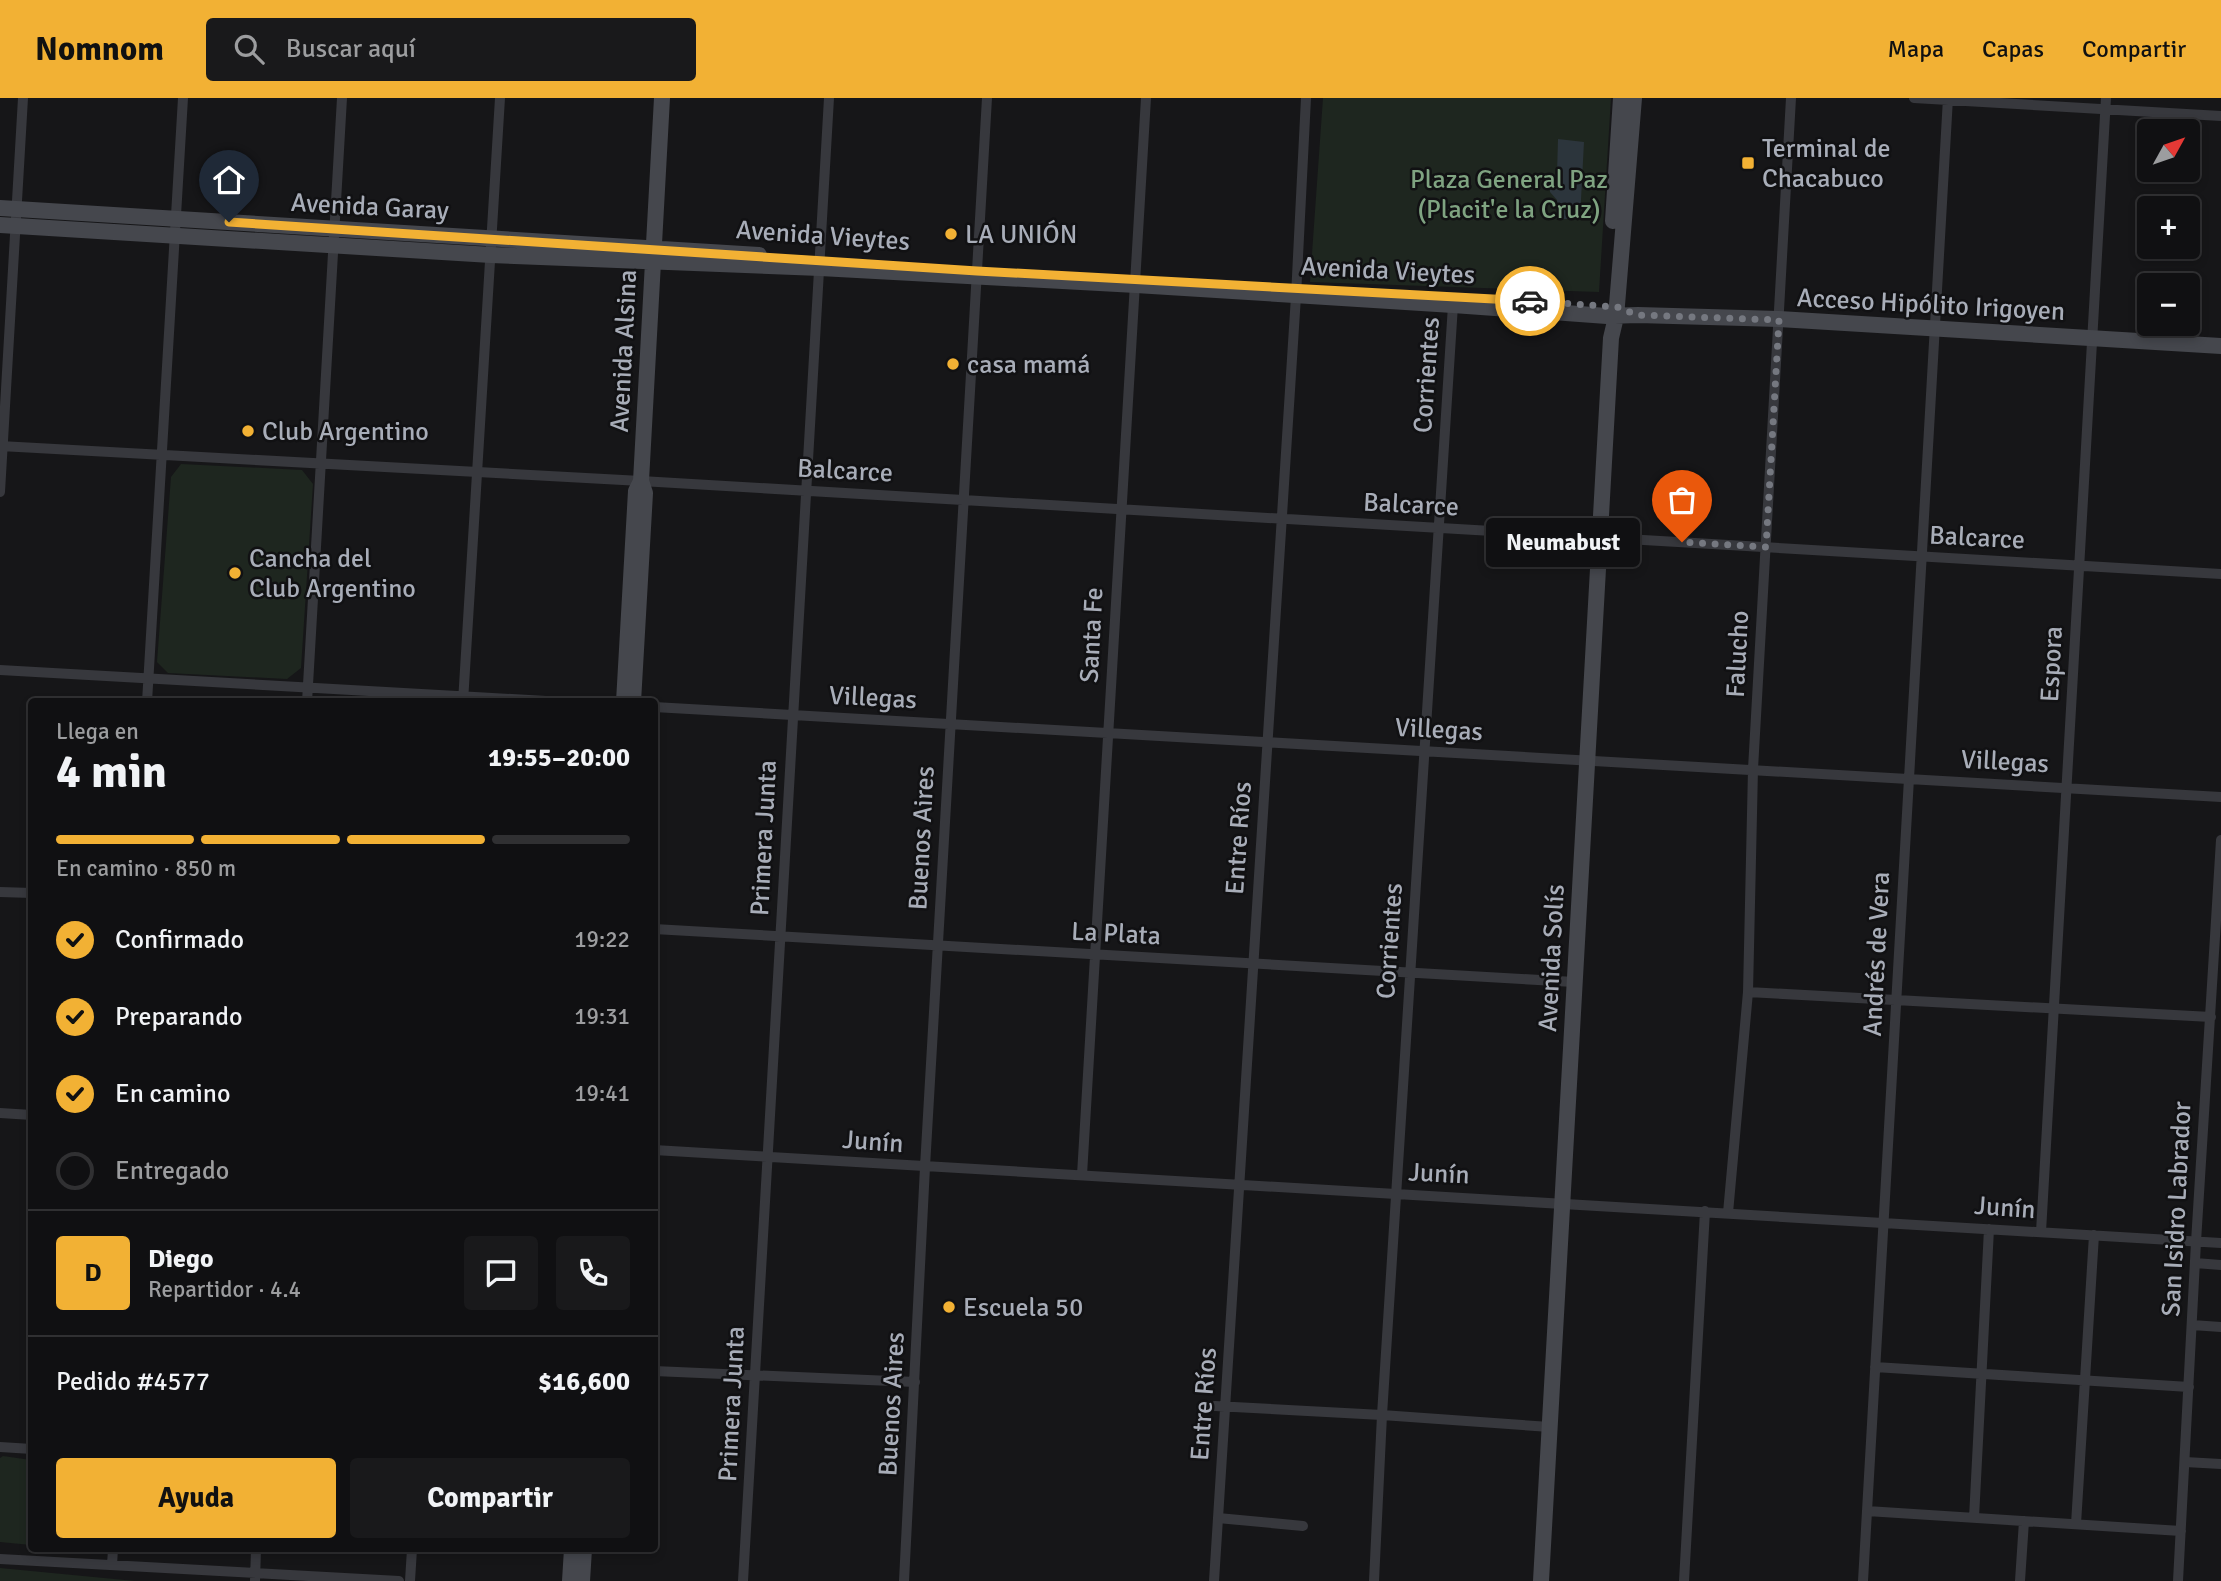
<!DOCTYPE html>
<html lang="es">
<head>
<meta charset="utf-8">
<style>
  body { margin:0; font-family:Signika,sans-serif; background:#19191b; color:#f1f3f6; height:100vh; display:flex; flex-direction:column; font-size:26px; white-space:nowrap }
  * { box-sizing:border-box; margin:0 }
  p { font-size:23px; color:#9c9d9f }
  .icon { flex:none; width:38px; height:38px; fill:none; stroke:currentColor; stroke-width:2; stroke-linecap:round; stroke-linejoin:round }
  .map { position:relative; flex:1; overflow:hidden }
  .drawer { position:absolute; left:28px; top:600px; width:630px; height:854px; display:flex; flex-direction:column; background:#101012; border-radius:7px; box-shadow:0 4px 10px #0003,0 0 0 2px #303032 }
  .drawer>* { flex:none }
  .needle { width:46px; rotate:50deg }
  .controls { position:absolute; left:2137px; top:21px; display:grid; gap:14px }
  .controls a { display:grid; place-items:center; width:63px; height:63px; border-radius:7px; background:#101012; box-shadow:0 4px 10px #0003,0 0 0 2px #303032; font-size:35px }
  .pin { position:absolute; display:grid; place-items:center; width:60px; height:60px; color:#fff; margin:-72px -30px; border-radius:50% 50% 50% 0; rotate:-45deg; box-shadow:0 0 7px #0007 }
  .pin .icon { rotate:45deg }
  .courier { position:absolute; display:grid; place-items:center; width:70px; height:70px; margin:-35px; border:5px solid #f2b134; border-radius:50%; background:#fff; color:#222; box-shadow:0 2px 9px #0007 }
  .bubble { position:absolute; height:49px; border-radius:7px; background:#101012; box-shadow:0 4px 10px #0003,0 0 0 2px #303032; font-size:23px; font-weight:800; line-height:49px; text-align:center }
  .summary em { font-style:normal; font-weight:800 }
  .summary div { display:flex; flex-direction:column-reverse }
  .summary { display:flex; align-items:center; justify-content:space-between; height:119px; padding:0 28px }
  h1 { font-size:46px; font-weight:800; line-height:52px }
  .bar { display:grid; grid-template-columns:repeat(4,1fr); gap:10px 7px; align-content:center; height:84px; padding:0 28px }
  .bar i { height:9px; border-radius:5px; background:#303032 }
  .bar .current { background:#f2b134 }
  .bar p { grid-column:span 4 }
  .line { display:flex; align-items:center; gap:18px; padding:0 28px; border-top:2px solid #303032 }
  .line div { flex:1 }
  .round { display:grid; place-items:center; flex:none; width:74px; height:74px; border-radius:7px; background:#19191b }
  ol { padding:0 28px; list-style:none }
  li { display:flex; align-items:center; gap:21px; height:77px }
  li p { margin-inline-start:auto }
  li .icon { padding:7px; border-radius:50%; background:#f2b134; color:#111; stroke-width:4 }
  li:last-child { color:#9c9d9f }
  li i { width:38px; height:38px; border:4px solid #303032; border-radius:50% }
  .cta { display:flex; gap:14px; margin-top:auto; padding:14px 28px }
  .cta a { flex:1; height:80px; border-radius:7px; background:#f2b134; color:#111; font-size:28px; font-weight:800; line-height:80px; text-align:center }
  .cta a+a { background:#19191b; color:#f1f3f6 }
  header { display:flex; align-items:center; gap:42px; box-sizing:border-box; height:98px; padding:0 35px; background:#f2b134; color:#111 }
  header strong { font-size:33px }
  nav { display:flex; gap:38px; margin-inline-start:auto; font-size:24px }
  .search { width:490px; height:63px; background:#19191b; display:flex; align-items:center; gap:18px; box-sizing:border-box; padding:0 24px; border-radius:7px; color:#9c9d9f; font-size:26px }
  .map>svg:first-child { display:block }
  .green { fill:#1e261f }
  .water { fill:#2c353c }
  .lines { fill:none; stroke-linecap:round; stroke-linejoin:round }
  .street { stroke:#37383d; stroke-width:10 }
  .secondary { stroke:#45474d; stroke-width:16 }
  .done { stroke:#757880; stroke-width:7; stroke-dasharray:0 12.6 }
  .route { stroke:#f2b134; stroke-width:9 }
  .poi-dot { fill:#f2b134; stroke:#111113; stroke-width:2.5 }
  .labels { text-anchor:middle; stroke-width:5; stroke-linejoin:round; paint-order:stroke }
  .poi-label { font-size:26px; fill:#a8adb8; stroke:#111113; text-anchor:start }
  .park-label { font-size:26px; fill:#7fa381; stroke:#111113 }
  .street-label { font-size:26px; fill:#a8adb8; stroke:#111113 }
</style>
</head>
<body>
<header>
<strong>Nomnom</strong>
<div class="search"><svg class="icon" aria-label="search" viewBox="0 0 24 24"><circle cx="10" cy="10" r="6"/><path d="M15 15l6 6"/></svg>Buscar aquí</div>
<nav><a>Mapa</a><a>Capas</a><a>Compartir</a></nav>
</header>
<div class="map">
<svg width="2221" height="1483" viewBox="0 0 2221 1483">
  <rect width="100%" height="100%" fill="#161618"/>
  <!-- green -->
  <path class="green" d="M1323,0H1611L1599,194L1310,184Z
    M181,366L302,372L313,386L301,570L287,581L168,575L157,564L171,379Z
    M3,1358L31,1362V1447L0,1444V1360Z
    M0,1470L135,1483H0Z"/>
  <!-- water -->
  <path class="water" d="M1558,41L1584,44L1580,121H1556L1557,102L1550,94L1549,83L1557,76Z"/>
  <g class="lines">
    <!-- street -->
    <path class="street" d="M1914,0L2221,18
      M0,348L641,383L2221,476
      M0,394L23,0
      M0,572L563,604
      M147,604L183,0
      M307,604L342,0
      M463,604L500,0
      M654,609L2221,699
      M0,794L32,795
      M654,831L1574,884
      M1748,894L2211,919
      M0,1015L32,1017
      M654,1052L2221,1145
      M1082,1077L1146,0
      M1728,1115L1748,894L1753,671L1791,0
      M2041,1134L2106,0
      M2195,1165L2221,1167
      M2192,1227L2221,1229
      M1875,1269L2189,1289
      M654,1273L915,1284
      M1215,1308L1382,1317L1550,1329
      M0,1349L32,1351
      M2185,1364L2221,1366
      M1867,1413L2181,1433
      M1218,1420L1303,1428
      M1974,1420L1989,1131
      M2076,1426L2094,1137
      M0,1461L399,1483
      M112,1467L113,1451
      M255,1483L256,1451
      M410,1483L412,1451
      M743,1483L829,0
      M904,1483L925,1069L987,0
      M1214,1483L1296,198L1306,0
      M1374,1483L1382,1317L1453,207
      M1684,1483L1705,1113
      M1863,1483L1948,0
      M2020,1483L2024,1423
      M2178,1483L2196,1144L2221,742"/>
    <!-- secondary -->
    <path class="secondary" d="M0,110L759,157
      M1613,123L1621,0
      M0,127L491,157L820,170L1136,187L1453,207L1607,218L1638,217L1779,221L2221,248
      M641,383L662,0
      M624,604L636,393L641,383L645,395L633,604
      M570,1483L572,1451
      M582,1483L584,1451
      M1541,1483L1611,240L1616,219L1634,0"/>
  </g>
  <g class="lines">
    <!-- done -->
    <path class="done" d="M1530,203L1617,209L1637,217L1779,222L1766,449L1682,444"/>
    <!-- route -->
    <path class="route" d="M229,124L977,173L1530,203"/>
  </g>
  <!-- markers -->
  <g class="poi-dot">
    <rect x="1741" y="58" width="14" height="14" rx="3.5"/>
    <circle cx="951" cy="136" r="7"/>
    <circle cx="953" cy="266" r="7"/>
    <circle cx="248" cy="333" r="7"/>
    <circle cx="235" cy="475" r="7"/>
    <circle cx="949" cy="1209" r="7"/>
  </g>
  <g class="labels">
    <!-- poi labels -->
    <g class="poi-label">
      <text x="1762" y="59">Terminal de<tspan x="1762" dy="30">Chacabuco</tspan></text>
      <text x="965" y="145">LA UNIÓN</text>
      <text x="967" y="275">casa mamá</text>
      <text x="262" y="342">Club Argentino</text>
      <text x="249" y="469">Cancha del<tspan x="249" dy="30">Club Argentino</tspan></text>
      <text x="963" y="1218">Escuela 50</text>
    </g>
    <!-- park labels -->
    <g class="park-label">
      <text x="1509" y="90">Plaza General Paz<tspan x="1509" dy="30">(Placit'e la Cruz)</tspan></text>
    </g>
    <!-- street labels -->
    <g class="street-label">
      <text transform="translate(370 108) rotate(3)" y="9">Avenida Garay</text>
      <text transform="translate(823 137) rotate(4)" y="9">Avenida Vieytes</text>
      <text transform="translate(1388 172) rotate(3)" y="9">Avenida Vieytes</text>
      <text transform="translate(1931 206) rotate(3)" y="9">Acceso Hipólito Irigoyen</text>
      <text transform="translate(623 253) rotate(-87)" y="9">Avenida Alsina</text>
      <text transform="translate(1426 277) rotate(-86)" y="9">Corrientes</text>
      <text transform="translate(845 372) rotate(3)" y="9">Balcarce</text>
      <text transform="translate(1411 406) rotate(3)" y="9">Balcarce</text>
      <text transform="translate(1977 439) rotate(3)" y="9">Balcarce</text>
      <text transform="translate(1091 537) rotate(-87)" y="9">Santa Fe</text>
      <text transform="translate(1737 556) rotate(-87)" y="9">Falucho</text>
      <text transform="translate(2051 566) rotate(-87)" y="9">Espora</text>
      <text transform="translate(873 599) rotate(3)" y="9">Villegas</text>
      <text transform="translate(1439 631) rotate(3)" y="9">Villegas</text>
      <text transform="translate(2005 663) rotate(3)" y="9">Villegas</text>
      <text transform="translate(763 740) rotate(-87)" y="9">Primera Junta</text>
      <text transform="translate(921 740) rotate(-87)" y="9">Buenos Aires</text>
      <text transform="translate(1238 740) rotate(-86)" y="9">Entre Ríos</text>
      <text transform="translate(1116 835) rotate(3)" y="9">La Plata</text>
      <text transform="translate(1389 843) rotate(-86)" y="9">Corrientes</text>
      <text transform="translate(1876 856) rotate(-87)" y="9">Andrés de Vera</text>
      <text transform="translate(1551 860) rotate(-87)" y="9">Avenida Solís</text>
      <text transform="translate(873 1043) rotate(4)" y="9">Junín</text>
      <text transform="translate(1439 1075) rotate(3)" y="9">Junín</text>
      <text transform="translate(2005 1109) rotate(4)" y="9">Junín</text>
      <text transform="translate(2176 1111) rotate(-87)" y="9">San Isidro Labrador</text>
      <text transform="translate(731 1306) rotate(-87)" y="9">Primera Junta</text>
      <text transform="translate(891 1306) rotate(-87)" y="9">Buenos Aires</text>
      <text transform="translate(1203 1306) rotate(-86)" y="9">Entre Ríos</text>
    </g>
  </g>
</svg>
<div class="controls">
<a><svg class="needle" viewBox="-14 -14 28 28"><path d="M0-13l5 13h-10z" fill="#e53935"/><path d="M0 13l5-13h-10z" fill="#9c9d9f"/></svg></a>
<a>+</a>
<a>−</a>
</div>
<div class="pin" style="left:1682px;top:444px;background:#ea580c"><svg class="icon" aria-label="bag" viewBox="0 0 24 24"><path d="M5 8h14l-1 12H6zM9 8a3 3 0 0 1 6 0"/></svg></div>
<div class="pin" style="left:229px;top:124px;background:#1f2937"><svg class="icon" aria-label="home" viewBox="0 0 24 24"><path d="M3 11l9-7 9 7M6 9v11h12V9"/></svg></div>
<div class="courier" style="left:1530px;top:203px"><svg class="icon" aria-label="car" viewBox="0 0 24 24"><path d="M5 17H2v-5l4-1 3-4h7l3 4 3 1v5h-3M9 17h6M6 11h13"/><circle cx="7" cy="17" r="2"/><circle cx="17" cy="17" r="2"/></svg></div>
<div class="bubble" style="left:1486px;top:420px;width:154px">Neumabust</div>
<section class="drawer">
<div class="summary"><div><h1>4 min</h1><p>Llega en</p></div><em>19:55–20:00</em></div>
<div class="bar"><i class="current"></i><i class="current"></i><i class="current"></i><i></i><p>En camino · 850 m</p></div>
<ol>
<li><svg class="icon" aria-label="check" viewBox="0 0 24 24"><path d="M5 12l5 5 9-10"/></svg>Confirmado<p>19:22</p></li>
<li><svg class="icon" aria-label="check" viewBox="0 0 24 24"><path d="M5 12l5 5 9-10"/></svg>Preparando<p>19:31</p></li>
<li><svg class="icon" aria-label="check" viewBox="0 0 24 24"><path d="M5 12l5 5 9-10"/></svg>En camino<p>19:41</p></li>
<li><i></i>Entregado</li>
</ol>
<div class="line" style="height:126px"><b class="round" style="background:#f2b134;color:#111">D</b><div><b>Diego</b><p>Repartidor · 4.4</p></div><a class="round"><svg class="icon" aria-label="chat" viewBox="0 0 24 24"><path d="M4 5h16v11H9l-5 4z"/></svg></a><a class="round"><svg class="icon" aria-label="phone" viewBox="0 0 24 24"><path d="M5 4h4l2 5-3 2q2 4 5 5l2-3 5 2v4C11 20 4 13 5 4z"/></svg></a></div>
<div class="line" style="height:91px"><div>Pedido #4577</div><b>$16,600</b></div>
<div class="cta"><a>Ayuda</a><a>Compartir</a></div>
</section>
</div>
</body>
</html>
